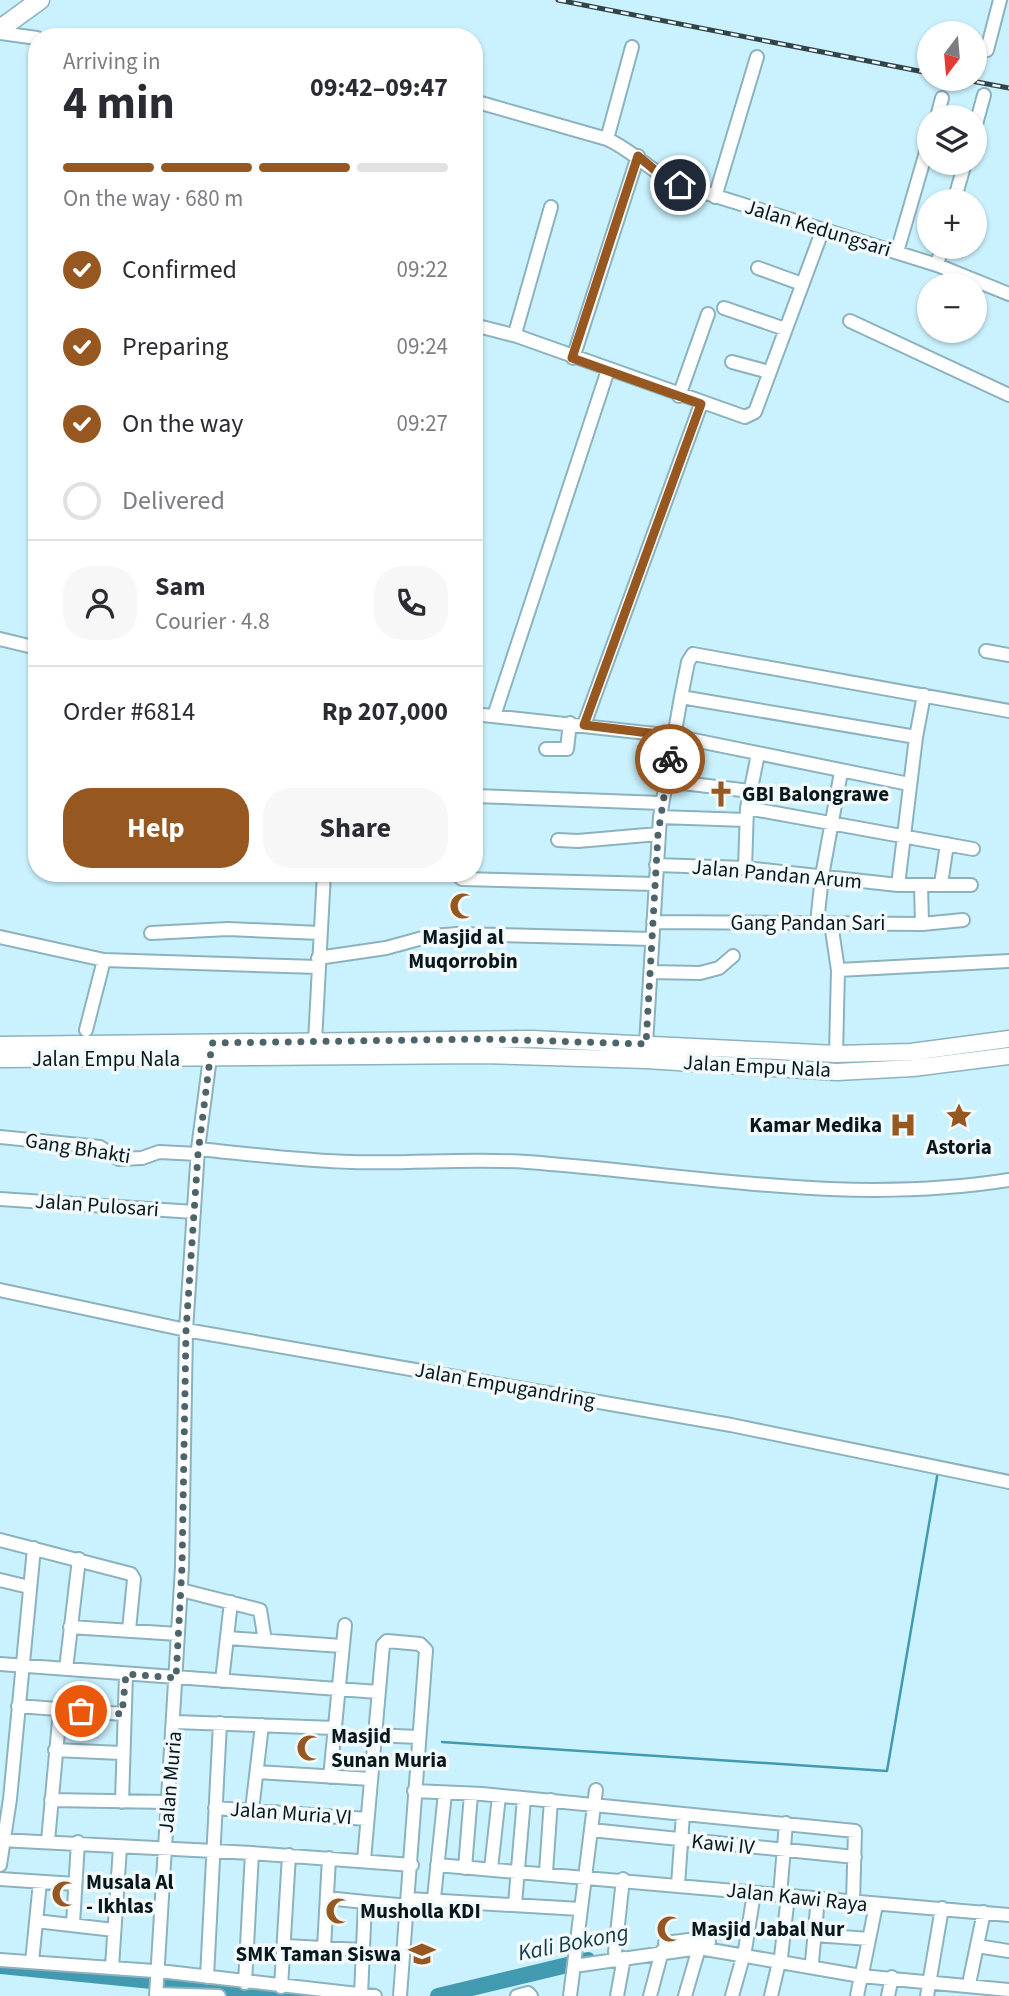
<!DOCTYPE html>
<html lang="en">
<head>
<meta charset="utf-8">
<style>
  body { margin:0; font-family:"Source Sans 3",sans-serif; background:#f7f7f7; color:#2b2b33; height:100vh; display:flex; flex-direction:column; font-size:26px; white-space:nowrap }
  * { box-sizing:border-box; margin:0 }
  p { font-size:23px; color:#7c7c81 }
  .icon { flex:none; width:38px; height:38px; fill:none; stroke:currentColor; stroke-width:2; stroke-linecap:round; stroke-linejoin:round }
  .map { position:relative; flex:1; overflow:hidden }
  .drawer { position:absolute; left:28px; top:28px; width:455px; height:854px; display:flex; flex-direction:column; background:#fff; border-radius:28px; box-shadow:0 2px 5px #0004 }
  .drawer>* { flex:none }
  .needle { width:46px; rotate:196deg }
  .controls { position:absolute; left:917px; top:21px; display:grid; gap:14px }
  .controls a { display:grid; place-items:center; width:70px; height:70px; border-radius:50%; background:#fff; box-shadow:0 2px 5px #0004; font-size:35px }
  .pin { position:absolute; display:grid; place-items:center; width:60px; height:60px; color:#fff; margin:-30px; border:4px solid #fff; border-radius:50%; box-shadow:0 2px 7px #0007 }
  .courier { position:absolute; display:grid; place-items:center; width:70px; height:70px; margin:-35px; border:5px solid #975721; border-radius:50%; background:#fff; color:#222; box-shadow:0 2px 9px #0007 }
  .headline em { font-style:normal; font-weight:700 }
  .headline div { display:flex; flex-direction:column-reverse }
  .headline { display:flex; align-items:center; justify-content:space-between; height:119px; padding:0 35px }
  h1 { font-size:46px; font-weight:700; line-height:52px }
  .bar { display:grid; grid-template-columns:repeat(4,1fr); gap:10px 7px; align-content:center; height:84px; padding:0 35px }
  .bar i { height:9px; border-radius:5px; background:#e1e1e2 }
  .bar .on { background:#975721 }
  .bar p { grid-column:span 4 }
  .line { display:flex; align-items:center; gap:18px; padding:0 35px; border-top:2px solid #e1e1e2 }
  .line div { flex:1 }
  .round { display:grid; place-items:center; flex:none; width:74px; height:74px; border-radius:28px; background:#f7f7f7 }
  ol { padding:0 35px; list-style:none }
  li { display:flex; align-items:center; gap:21px; height:77px }
  li p { margin-inline-start:auto }
  li .icon { padding:7px; border-radius:50%; background:#975721; color:#fff; stroke-width:4 }
  li:last-child { color:#7c7c81 }
  li i { width:38px; height:38px; border:4px solid #e1e1e2; border-radius:50% }
  .action { display:flex; gap:14px; margin-top:auto; padding:14px 35px }
  .action a { flex:1; height:80px; border-radius:28px; background:#975721; color:#fff; font-size:28px; font-weight:700; line-height:80px; text-align:center }
  .action a+a { background:#f7f7f7; color:#2b2b33 }
  .map>svg:first-child { display:block }
  .lines { fill:none; stroke-linecap:round; stroke-linejoin:round }
  .stream { stroke:#429ab0; stroke-width:2.5 }
  .river { stroke:#429ab0; stroke-width:16 }
  .minor-casing { stroke:#8cb2be; stroke-width:16 }
  .major-casing { stroke:#8cb2be; stroke-width:19 }
  .highway-casing { stroke:#8cb2be; stroke-width:21 }
  .minor { stroke:#fff; stroke-width:12 }
  .major { stroke:#fff; stroke-width:16 }
  .highway { stroke:#fff; stroke-width:18 }
  .rail-casing { stroke:#30444a; stroke-width:5 }
  .rail { stroke:#f1f9fb; stroke-width:2.5; stroke-dasharray:8; stroke-linecap:butt }
  .done { stroke:#4c646a; stroke-width:7; stroke-dasharray:0 12.6 }
  .route { stroke:#975721; stroke-width:9 }
  .labels { text-anchor:middle; stroke-width:7; stroke-linejoin:round; paint-order:stroke }
  .street-label { font-size:21px; fill:#08171b; stroke:#f1f9fb }
  .poi-label { font-size:21px; font-weight:bold; fill:#08171b; stroke:#f1f9fb; text-anchor:start }
  .water-label { font-size:23px; font-style:italic; fill:#123a45; stroke:#f1f9fb }
</style>
</head>
<body>
<div class="map">
<svg width="1009" height="1996" viewBox="0 0 1009 1996">
  <rect width="100%" height="100%" fill="#caf2fe"/>
  <g class="lines">
    <!-- stream -->
    <path class="stream" d="M496,1032L517,1031
      M842,1046H856
      M442,1742L887,1771L938,1471"/>
    <!-- river -->
    <path class="river" d="M0,1966L303,1996
      M438,1996L588,1960"/>
    <!-- minor casing -->
    <g class="minor-casing">
      <path id="minor" d="M0,33L37,38
        M987,50L1000,0
        M474,101L607,139C634,151 653,174 680,185L937,265L1009,294
        M937,117L942,98
        M975,128L984,95
        M607,139L632,47
        M715,197L757,57
        M954,201L965,163
        M551,207L516,330L517,336L745,417L755,412L823,229
        M897,252L929,142
        M937,265L942,247
        M758,268L802,284
        M724,308L785,329
        M850,321L1009,395
        M474,325L517,336
        M573,358L638,156
        M732,362L769,372
        M679,396L708,314
        M0,639L37,648
        M986,651L1009,655
        M681,697L916,737L898,885
        M474,714L674,736L909,784
        M494,716L608,370
        M584,725L701,404
        M916,737L924,695
        M546,749H567L570,723
        M666,781L750,791
        M474,796L661,803
        M747,808L973,849
        M660,817L746,820
        M558,840L578,841L658,834
        M656,865L745,868L898,885H971
        M745,868L747,808L758,754
        M455,873L462,879L655,884
        M941,884L947,844
        M921,885L922,924
        M653,922L922,924L963,920
        M817,923L822,876L841,772
        M831,923L838,970L836,1054
        M151,933L228,929L320,933
        M0,937L104,960L318,967
        M318,958L386,948L430,936L458,934L652,939
        M838,970L1009,961
        M651,972L700,973L719,968L733,956
        M86,1030L104,960
        M315,1042L324,873
        M646,1044L660,817L681,697L688,662L693,654L1009,711
        M0,1137L100,1147L119,1159L142,1158L159,1152L198,1154
        M198,1149C249,1154 301,1161 352,1162C410,1164 469,1158 527,1162C688,1174 848,1206 1009,1180
        M0,1199L194,1212
        M0,1290L186,1330L731,1425L1009,1482
        M0,1540L131,1574L134,1579L129,1630
        M0,1580L29,1587
        M181,1590L260,1610L265,1641
        M70,1627L178,1634
        M227,1638L342,1646
        M0,1664L378,1692
        M66,1669L79,1559
        M222,1681L231,1602
        M18,1706L123,1714
        M175,1722L334,1728
        M374,1735L418,1737
        M55,1750L121,1753
        M257,1772L371,1779
        M330,1777L345,1625
        M414,1791L482,1794L855,1831L853,1902
        M51,1800L168,1802
        M122,1802L126,1674
        M215,1808L367,1819
        M252,1810L262,1725
        M591,1830L855,1857
        M0,1840L252,1853L412,1865
        M48,1841L60,1710
        M364,1860L383,1645L387,1641L420,1644L426,1650L400,1996
        M0,1865L10,1799L34,1548
        M437,1865L1009,1915
        M465,1868L471,1794
        M491,1869L499,1796
        M546,1872L551,1800
        M0,1879L75,1884
        M678,1885L683,1814
        M780,1895L786,1823
        M327,1898L365,1902
        M434,1898L445,1793
        M409,1899L580,1909
        M515,1904L524,1799
        M36,1921L114,1930
        M73,1924L78,1842
        M815,1935L869,1939
        M665,1943L689,1940L709,1942
        M285,1946L361,1950
        M977,1946L1009,1951
        M324,1948L329,1858
        M615,1952L623,1879
        M781,1957L788,1896
        M0,1960L168,1972L375,1996
        M32,1962L40,1882
        M812,1962L818,1898
        M574,1966L699,1948L861,1976L1009,1990
        M112,1967L120,1847
        M863,1969L876,1905
        M207,1977L220,1723
        M970,1979L984,1912
        M245,1983L252,1853
        M281,1987L289,1855
        M156,1994L219,1996
        M361,1995L365,1902L409,1906
        M156,1996L182,1567L186,1330L198,1149L211,1050
        M517,1996L528,1993L531,1996
        M570,1996L596,1790
        M617,1996L624,1958
        M650,1996L662,1951
        M685,1996L699,1948
        M732,1996L745,1950L754,1893
        M771,1996L779,1962
        M857,1996L861,1976
        M888,1996L892,1977
        M927,1996L942,1908"/>
    </g>
    <!-- major casing -->
    <g class="major-casing">
      <path id="major" d="M0,1045L532,1039L836,1054L911,1052L1009,1039
        M0,1059L482,1055L646,1060L837,1072L913,1068L1009,1056"/>
    </g>
    <!-- highway casing -->
    <g class="highway-casing">
      <path id="highway" d="M0,29L40,0"/>
    </g>
    <!-- minor -->
    <use href="#minor" class="minor"/>
    <!-- major -->
    <use href="#major" class="major"/>
    <!-- highway -->
    <use href="#highway" class="highway"/>
    <!-- rail casing -->
    <g class="rail-casing">
      <path id="rail" d="M558,0L929,73
        M961,79L1009,88"/>
    </g>
    <!-- rail -->
    <use href="#rail" class="rail"/>
  </g>
  <g class="lines">
    <!-- done -->
    <path class="done" d="M81,1711L122,1714L126,1674L176,1678L182,1567L186,1331L198,1154L212,1043L484,1039L646,1044L658,834L670,759"/>
    <!-- route -->
    <path class="route" d="M670,759L674,736L584,725L701,404L572,358L638,156L663,177L680,185"/>
  </g>
  <!-- icons -->
  <defs>
    <g id="church-bare" transform="scale(2.1)"><path d="M-1.2-6h2.4v3.5h3.3v2.4h-3.3V6h-2.4V-.1h-3.3v-2.4h3.3Z" fill="#975721" stroke="#f1f9fb" stroke-width="2.5" paint-order="stroke"/></g>
    <g id="mosque-bare" transform="scale(2.1)"><path d="M3.5-4.9A6 6 0 1 0 3.5 4.9A5 5 0 1 1 3.5-4.9Z" fill="#975721" stroke="#f1f9fb" stroke-width="2.5" paint-order="stroke"/></g>
    <g id="sight-bare" transform="scale(2.1)"><path d="M0-6L1.8-2.2L6-1.7L2.9 1.2L3.7 5.4L0 3.3L-3.7 5.4L-2.9 1.2L-6-1.7L-1.8-2.2Z" fill="#975721" stroke="#f1f9fb" stroke-width="2.5" paint-order="stroke"/></g>
    <g id="hospital-bare" transform="scale(2.1)"><path d="M-5-5h3v3.5h4V-5h3V5h-3V1.5h-4V5h-3Z" fill="#975721" stroke="#f1f9fb" stroke-width="2.5" paint-order="stroke"/></g>
    <g id="school-bare" transform="scale(2.1)"><path d="M0-5L7-2L0 1L-7-2ZM-4 1L0 2.5L4 1V4Q0 6-4 4Z" fill="#975721" stroke="#f1f9fb" stroke-width="2.5" paint-order="stroke"/></g>
  </defs>
  <g fill-rule="evenodd">
    <use href="#church-bare" x="721" y="794"/>
    <use href="#mosque-bare" x="463" y="906"/>
    <use href="#sight-bare" x="959" y="1116"/>
    <use href="#hospital-bare" x="903" y="1125"/>
    <use href="#mosque-bare" x="310" y="1748"/>
    <use href="#mosque-bare" x="65" y="1894"/>
    <use href="#mosque-bare" x="339" y="1911"/>
    <use href="#mosque-bare" x="670" y="1929"/>
    <use href="#school-bare" x="422" y="1954"/>
  </g>
  <g class="labels">
    <!-- street labels -->
    <g class="street-label">
      <text transform="translate(818 228) rotate(17)" y="7">Jalan Kedungsari</text>
      <text transform="translate(777 874) rotate(5)" y="7">Jalan Pandan Arum</text>
      <text x="808" y="930">Gang Pandan Sari</text>
      <text x="106" y="1066">Jalan Empu Nala</text>
      <text transform="translate(757 1066) rotate(3)" y="7">Jalan Empu Nala</text>
      <text transform="translate(78 1148) rotate(9)" y="7">Gang Bhakti</text>
      <text transform="translate(97 1205) rotate(4)" y="7">Jalan Pulosari</text>
      <text transform="translate(505 1385) rotate(10)" y="7">Jalan Empugandring</text>
      <text transform="translate(170 1782) rotate(-85)" y="7">Jalan Muria</text>
      <text transform="translate(291 1813) rotate(4)" y="7">Jalan Muria VI</text>
      <text transform="translate(723 1844) rotate(6)" y="7">Kawi IV</text>
      <text transform="translate(797 1897) rotate(6)" y="7">Jalan Kawi Raya</text>
    </g>
    <!-- poi labels -->
    <g class="poi-label">
      <text x="742" y="801">GBI Balongrawe</text>
      <text x="463" y="944" text-anchor="middle">Masjid al<tspan x="463" dy="24">Muqorrobin</tspan></text>
      <text x="882" y="1132" text-anchor="end">Kamar Medika</text>
      <text x="959" y="1154" text-anchor="middle">Astoria</text>
      <text x="331" y="1743">Masjid<tspan x="331" dy="24">Sunan Muria</tspan></text>
      <text x="86" y="1889">Musala Al<tspan x="86" dy="24">- Ikhlas</tspan></text>
      <text x="360" y="1918">Musholla KDI</text>
      <text x="691" y="1936">Masjid Jabal Nur</text>
      <text x="401" y="1961" text-anchor="end">SMK Taman Siswa</text>
    </g>
    <!-- water labels -->
    <g class="water-label">
      <text transform="translate(573 1942) rotate(-11)" y="8">Kali Bokong</text>
    </g>
  </g>
</svg>
<div class="controls">
<a><svg class="needle" viewBox="-14 -14 28 28"><path d="M0-13l5 13h-10z" fill="#e53935"/><path d="M0 13l5-13h-10z" fill="#7c7c81"/></svg></a>
<a><svg class="icon" aria-label="layers" viewBox="0 0 24 24"><path d="M12 4l9 5-9 5-9-5zM3 14l9 5 9-5"/></svg></a>
<a>+</a>
<a>−</a>
</div>
<div class="pin" style="left:81px;top:1711px;background:#ea580c"><svg class="icon" aria-label="bag" viewBox="0 0 24 24"><path d="M5 8h14l-1 12H6zM9 8a3 3 0 0 1 6 0"/></svg></div>
<div class="pin" style="left:680px;top:185px;background:#1f2937"><svg class="icon" aria-label="home" viewBox="0 0 24 24"><path d="M3 11l9-7 9 7M6 9v11h12V9"/></svg></div>
<div class="courier" style="left:670px;top:759px"><svg class="icon" aria-label="bike" viewBox="0 0 24 24"><circle cx="6" cy="16" r="4"/><circle cx="18" cy="16" r="4"/><path d="M6 16l4-8h5l3 8M10 8l3 8H6M13 5h3"/></svg></div>
<section class="drawer">
<div class="headline"><div><h1>4 min</h1><p>Arriving in</p></div><em>09:42–09:47</em></div>
<div class="bar"><i class="on"></i><i class="on"></i><i class="on"></i><i></i><p>On the way · 680 m</p></div>
<ol>
<li><svg class="icon" aria-label="check" viewBox="0 0 24 24"><path d="M5 12l5 5 9-10"/></svg>Confirmed<p>09:22</p></li>
<li><svg class="icon" aria-label="check" viewBox="0 0 24 24"><path d="M5 12l5 5 9-10"/></svg>Preparing<p>09:24</p></li>
<li><svg class="icon" aria-label="check" viewBox="0 0 24 24"><path d="M5 12l5 5 9-10"/></svg>On the way<p>09:27</p></li>
<li><i></i>Delivered</li>
</ol>
<div class="line" style="height:126px"><a class="round"><svg class="icon" aria-label="person" viewBox="0 0 24 24"><circle cx="12" cy="8" r="4"/><path d="M4 21q1-7 8-7t8 7"/></svg></a><div><b>Sam</b><p>Courier · 4.8</p></div><a class="round"><svg class="icon" aria-label="phone" viewBox="0 0 24 24"><path d="M5 4h4l2 5-3 2q2 4 5 5l2-3 5 2v4C11 20 4 13 5 4z"/></svg></a></div>
<div class="line" style="height:91px"><div>Order #6814</div><b>Rp 207,000</b></div>
<div class="action"><a>Help</a><a>Share</a></div>
</section>
</div>
</body>
</html>
